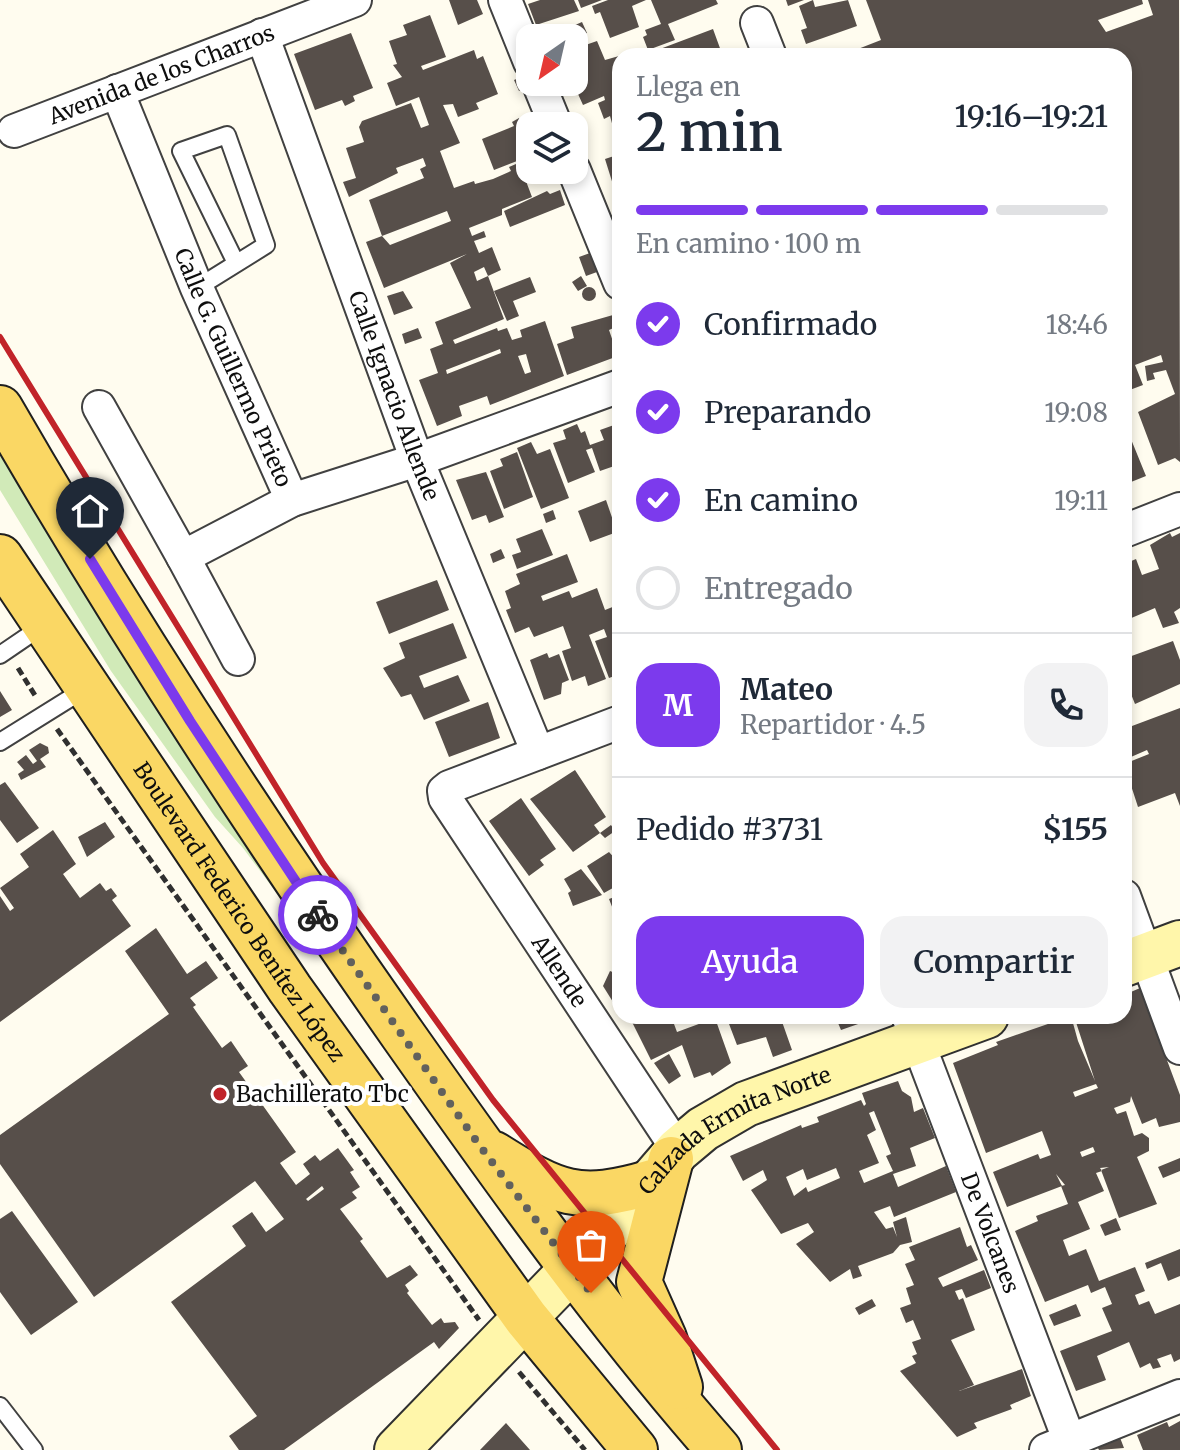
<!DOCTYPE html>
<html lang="es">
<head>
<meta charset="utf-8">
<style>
  body { margin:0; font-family:Merriweather,serif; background:#f2f2f3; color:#1f2937; height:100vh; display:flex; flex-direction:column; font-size:30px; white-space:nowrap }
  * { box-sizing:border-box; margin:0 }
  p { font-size:26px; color:#747a83 }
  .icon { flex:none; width:44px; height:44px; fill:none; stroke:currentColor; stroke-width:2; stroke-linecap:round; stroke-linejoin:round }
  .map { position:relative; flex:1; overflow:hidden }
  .drawer { position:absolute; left:612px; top:48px; width:520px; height:976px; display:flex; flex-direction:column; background:#fff; border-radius:24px; box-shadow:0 4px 12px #0003 }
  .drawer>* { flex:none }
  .needle { width:52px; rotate:214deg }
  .tools { position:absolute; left:516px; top:24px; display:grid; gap:16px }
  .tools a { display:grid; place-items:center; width:72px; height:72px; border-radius:16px; background:#fff; box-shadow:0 4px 12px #0003; font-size:40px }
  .pin { position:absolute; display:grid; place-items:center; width:68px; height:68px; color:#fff; margin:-82px -34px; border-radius:50% 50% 50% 0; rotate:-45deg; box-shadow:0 0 8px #0007 }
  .pin .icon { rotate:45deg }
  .courier { position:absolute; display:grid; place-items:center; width:80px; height:80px; margin:-40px; border:6px solid #7c3aed; border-radius:50%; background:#fff; color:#222; box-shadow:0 2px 10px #0007 }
  .head em { font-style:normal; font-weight:600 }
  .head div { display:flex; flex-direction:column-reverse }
  .head { display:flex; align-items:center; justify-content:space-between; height:136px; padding:0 24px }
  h1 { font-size:52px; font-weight:600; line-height:60px }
  .bar { display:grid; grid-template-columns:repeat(4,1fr); gap:12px 8px; align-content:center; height:96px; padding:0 24px }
  .bar i { height:10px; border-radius:6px; background:#e0e1e3 }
  .bar .on { background:#7c3aed }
  .bar p { grid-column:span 4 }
  .line { display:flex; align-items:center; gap:20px; padding:0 24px; border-top:2px solid #e0e1e3 }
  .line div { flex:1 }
  .round { display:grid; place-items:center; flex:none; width:84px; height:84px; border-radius:24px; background:#f2f2f3 }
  ol { padding:0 24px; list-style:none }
  li { display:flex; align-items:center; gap:24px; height:88px }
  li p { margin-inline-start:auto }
  li .icon { padding:8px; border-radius:50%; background:#7c3aed; color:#fff; stroke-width:4 }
  li:last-child { color:#747a83 }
  li i { width:44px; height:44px; border:4px solid #e0e1e3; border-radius:50% }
  .primary-button { display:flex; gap:16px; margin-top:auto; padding:16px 24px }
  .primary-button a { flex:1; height:92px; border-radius:24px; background:#7c3aed; color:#fff; font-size:32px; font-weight:600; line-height:92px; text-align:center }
  .primary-button a+a { background:#f2f2f3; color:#1f2937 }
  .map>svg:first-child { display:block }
  .green { fill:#d1eab8 }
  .building { fill:#574f4a; fill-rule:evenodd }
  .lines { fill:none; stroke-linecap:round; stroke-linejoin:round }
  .service-casing { stroke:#414141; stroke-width:20 }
  .minor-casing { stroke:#414141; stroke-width:36 }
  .secondary-casing { stroke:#303030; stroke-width:48 }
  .primary-casing { stroke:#1f1f1f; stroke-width:48 }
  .path { stroke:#303030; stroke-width:5; stroke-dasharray:8 4; stroke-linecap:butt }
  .service { stroke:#fff; stroke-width:16 }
  .minor { stroke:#fff; stroke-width:32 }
  .secondary { stroke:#fff6aa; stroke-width:44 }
  .primary { stroke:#fad764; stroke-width:44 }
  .rail { stroke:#c12329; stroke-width:6 }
  .done { stroke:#62615d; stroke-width:8; stroke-dasharray:0 14.4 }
  .route { stroke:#7c3aed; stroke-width:10 }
  .poi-dot { fill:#c12329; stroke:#fff; stroke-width:3 }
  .labels { text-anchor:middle; stroke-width:8; stroke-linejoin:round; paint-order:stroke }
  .street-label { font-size:22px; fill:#0e0e0e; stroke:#fff }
  .poi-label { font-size:22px; fill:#0e0e0e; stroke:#fff; text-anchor:start }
</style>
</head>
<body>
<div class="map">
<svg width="1180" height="1450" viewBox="0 0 1180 1450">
  <rect width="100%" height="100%" fill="#fffcef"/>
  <!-- green -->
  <path class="green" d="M0,433L296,913L293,915L243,848L215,817L111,671L0,490Z"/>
  <!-- building -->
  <path class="building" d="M449,0H477L483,14L458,25Z
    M540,0H574L579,11L536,25L528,4Z
    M578,0H602L581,8Z
    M608,0H646L632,6L639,27L610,38L600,12L595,14L592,6Z
    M651,0H716L718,4L668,24L675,40L648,50L643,37L647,35L645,30L661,24Z
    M786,0H804L788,6Z
    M813,0L815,7L848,0L857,26L806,44L801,30L807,28L799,6Z
    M866,0H1142L1143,4L1098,20L1106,32L1153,15L1148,0H1179L1180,462L1175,458L1158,465L1138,412L1175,394L1166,370L1153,373L1155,379L1147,381L1145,366L1163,362L1161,355L1135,365L1143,385L1127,391L1124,383V56H840L881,40Z
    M430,15L446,57L421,66L423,70L474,50L477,59L483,56L498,94L476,103L479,109L458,117L453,104L443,105L460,143L440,151L454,188L474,181L475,184L493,179L511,171L509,167L516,164L518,169L521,168L532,197L502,209V215L469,228L472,236L484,231L486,237L474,241L479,253L492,247L501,270L488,276L484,267L474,272L477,281L488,276L504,319L453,340L455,344L497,328L498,331L507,328L512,340L522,337L520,330L545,321L564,376L490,405L487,396L459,406L462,416L437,426L419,380L438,373L430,349L443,344L435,322L471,308L450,263L467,254L384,288L366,242L382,236L390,245L451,221L447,211L382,236L369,200L424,178L420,169L426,166L423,158L396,168L398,173L349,197L343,182L356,178L346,148L364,142L359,127L362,121L411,103L421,128L429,125L419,97L396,106L387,83L402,77L393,65L397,64L389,41L407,35L403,25ZM500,349L501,353L447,374L446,370ZM526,354L531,372L525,374L518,356Z
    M582,22L587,33L574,39L562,38L559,32Z
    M713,29L721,51L709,56H654L652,52Z
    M351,33L373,88L353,96L355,101L345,106L342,100L315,110L294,54Z
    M597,41L605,60L647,48L650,56H620V124L613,127L610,116L604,119L598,103L605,100L604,96L583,105L573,83L574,49Z
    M519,78L525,88L519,91L514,80Z
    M519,118L521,123L527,121L530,128V156L494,170L482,139L514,126L512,122Z
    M620,127V147H619L614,130Z
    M620,154V189L615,191L605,159Z
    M560,190L565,205L510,227L504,211L547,191L550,194Z
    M590,253L597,272L586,276L579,257Z
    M581,276L587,286L578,291L572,282Z
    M530,277L536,292L513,301L519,316L507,321L494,291Z
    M582 294a7 7 0 1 1 14 0a7 7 0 1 1-14 0Z
    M403,291L413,308L394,315L387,296Z
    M613,315L618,326L609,330L618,356L567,375L557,344L574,338L571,327Z
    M418,328L422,338L405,344L402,334Z
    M1124,422L1146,476L1131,482L1129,476L1124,478Z
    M577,424L581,433L585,431L590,445L604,440L600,430L614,425L620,441V464L600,471L592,448L586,450L595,472L568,483L553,443L566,439L563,430Z
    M531,442L537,454L550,449L569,498L541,509L517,448Z
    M517,452L533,497L504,509L490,471L503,466L500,459Z
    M486,472L504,517L489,523L486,515L472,520L456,480Z
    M606,500L617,532L590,542L578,511Z
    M553,510L556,519L546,523L543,514Z
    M542,529L553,555L517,569L512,555L521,552L516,539Z
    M1170,533L1172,537L1180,533V608L1174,612L1179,623L1163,628L1155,608L1129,619L1132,627L1124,630V564L1136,559L1142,575L1159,569L1150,545Z
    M501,549L505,558L493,563L490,554Z
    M567,554L578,582L541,596L543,601L569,591L572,598L597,588L605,610L615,606L620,620V674L609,678L595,641L607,637L604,629L589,635L606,679L588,686L585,676L572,681L562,651L571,648L563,626L534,637L529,627L515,633L506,610L511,608L505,591L520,584L516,574Z
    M437,580L449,610L389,634L376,602Z
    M453,623L467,658L419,676L424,688L458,675L470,701L424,720L411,694L401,697L383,668L405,658L399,643Z
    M1173,641L1180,660V684L1135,704L1131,694L1124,698V653L1126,658Z
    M547,653L549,658L559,654L569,680L562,683L561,694L544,700L530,660Z
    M0,691L12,710L0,717Z
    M488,702L500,738L449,757L435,722Z
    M1180,708V806L1175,793L1138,807L1124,764L1149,754L1147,750L1124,760V715L1132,726Z
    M40,743L48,747L49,753L40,759L46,767L21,780L18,774L24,770L17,762L26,755L33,764L37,761L29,750Z
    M575,770L606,817L594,825L600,833L573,852L530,799Z
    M5,782L39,828L17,843L0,820V785Z
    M521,798L556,849L540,860L544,865L529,876L489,821Z
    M105,822L115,837L87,857L78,837Z
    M611,825L615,831L605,838L600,833Z
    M53,830L76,864L63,874L80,898L100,883L106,891L111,888L117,896L112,900L131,926L0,1022V896L10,911L14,908L0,888L29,867L20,854Z
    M609,852L620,864V884L604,893L587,866Z
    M581,869L602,895L573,906L568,893L571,891L564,879Z
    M620,895V927L609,899Z
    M156,928L187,974L206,961L218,978L190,998L196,1005L193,1007L222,1048L231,1041L248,1066L239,1072L296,1152L280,1163L296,1185L310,1174L303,1164L315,1155L320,1161L338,1148L354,1170L350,1172L360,1187L352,1192L357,1198L340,1209L363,1239L360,1241L387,1278L410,1265L418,1275L405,1285L409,1291L407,1293L432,1325L441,1318L444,1323L455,1322L459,1328L439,1349L434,1342L284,1450H239L229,1436L257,1416L171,1302L246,1246L232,1226L252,1212L266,1232L284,1219L255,1181L94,1297L0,1164V1135L169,1014L125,951ZM322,1186L324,1189L308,1201L306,1199Z
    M610,971L620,975L618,1010L603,986Z
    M1140,988L1180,1095V1122L1159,1127L1156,1118L1142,1124L1131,1096L1130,1102L1114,1108L1117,1114L1126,1111L1134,1136L1142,1133L1149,1138V1151L1137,1157L1157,1204L1119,1218L1101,1170L1109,1167L1100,1168L1102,1171L1096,1173L1104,1191L1078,1202L1090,1229L1063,1240L1069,1256L1086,1249L1099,1281L1135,1267L1145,1291L1135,1295L1139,1305L1149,1301L1155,1314L1180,1304V1359L1174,1362L1171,1354L1157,1359L1161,1367L1153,1369L1150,1363L1140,1368L1129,1342L1097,1356L1106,1380L1076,1391L1060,1351L1112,1331L1102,1308L1112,1304L1105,1287L1091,1293L1088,1285L1045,1302L1015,1231L1038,1221L1036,1216L1068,1204L1061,1186L1065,1185L1056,1174L1062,1186L1007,1207L993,1172L1038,1154L1040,1159L1051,1155L1042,1131L986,1153L953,1063L998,1045L996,1042L1071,1016L1078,1041L1095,1081L1074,1016H1124V995ZM1096,1084L1098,1088L1075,1097L1073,1092ZM1093,1147L1095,1152L1082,1157L1080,1152Z
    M629,1016H671L677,1032L715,1018L731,1063L712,1076L710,1072L694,1078L682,1045L651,1060Z
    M726,1016H780L792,1050L773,1057L766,1037L737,1045Z
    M835,1016H881L841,1030Z
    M669,1054L681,1076L669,1084L654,1063Z
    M898,1081L902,1091L911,1097L914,1112L923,1108L935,1138L910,1148L916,1166L893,1174L898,1187L946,1166L956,1192L894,1217L890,1206L874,1212L886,1229L893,1227L897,1237L893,1222L906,1217L912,1242L900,1245L893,1253L858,1266L862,1276L853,1279L850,1269L830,1282L796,1244L814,1232L808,1223L781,1234L751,1190L767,1180L763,1170L743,1181L730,1156L801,1125L802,1128L819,1122L817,1117L861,1100L864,1106L866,1104L862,1093ZM874,1111L891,1154L886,1156L893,1171L864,1183L859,1171L879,1163L867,1135L876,1130L869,1113ZM836,1168L840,1178L808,1192L806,1187L794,1196L786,1177L803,1169L807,1180Z
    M1180,1158V1171L1163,1178L1158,1167Z
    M12,1211L78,1302L31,1335L0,1292V1219Z
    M1116,1218L1121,1230L1105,1236L1100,1225Z
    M960,1227L967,1247L971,1245L978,1260L938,1278L943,1287L984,1270L991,1288L966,1298L962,1289L955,1291L959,1300L963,1298L975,1330L951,1340L974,1385L959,1391L1022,1369L1031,1396L1010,1405L1012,1409L974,1423L977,1428L957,1437L900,1371L916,1363L912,1356L917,1354L912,1342L921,1339L913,1320L906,1323L900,1308L911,1304L906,1288L914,1285L905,1264L915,1260L909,1247Z
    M1180,1249V1276L1168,1281L1161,1263L1147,1269L1145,1263Z
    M872,1299L876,1306L859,1315L855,1308Z
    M1076,1304L1081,1316L1054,1326L1049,1315Z
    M1180,1421V1450H1143L1137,1435L1167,1422L1169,1427Z
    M506,1423L530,1450H480Z
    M1119,1435L1124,1448L1099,1450L1096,1444Z"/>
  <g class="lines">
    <!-- service casing -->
    <g class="service-casing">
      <path id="service" d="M197,288L266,245L227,135L181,151L236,263
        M0,655L44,625
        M0,742L85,689
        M0,1406L34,1450"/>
    </g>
    <!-- minor casing -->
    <g class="minor-casing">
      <g id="minor">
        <path d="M505,0L530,62"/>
        <path d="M757,23L770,56"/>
        <path id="s1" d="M262,35L417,460L538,753"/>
        <path d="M538,82L556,126"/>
        <path id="s2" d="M117,91L197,288L292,500"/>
        <path id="s3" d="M14,131L355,0"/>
        <path d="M574,170L620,283"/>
        <path d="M99,407L183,557L292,500L417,460L620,386"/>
        <path d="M1124,531L1180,509"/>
        <path d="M183,557L238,659"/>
        <path id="s4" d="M620,722L449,787L444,791L445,798L678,1150"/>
        <path d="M1124,896L1180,1048"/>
        <path id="s5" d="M908,1016L1073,1450"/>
        <path d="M1046,1450L1180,1396"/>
      </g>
    </g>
    <!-- secondary casing -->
    <g class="secondary-casing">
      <g id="secondary">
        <path d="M1124,964L1180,943"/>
        <path id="s6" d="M397,1450L605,1235L678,1150L703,1129L746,1104L986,1016"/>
      </g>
    </g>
    <!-- primary casing -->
    <g class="primary-casing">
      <g id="primary">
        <path d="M0,408C124,623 260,831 403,1035C503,1177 604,1319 719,1450"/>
        <path id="s7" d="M0,557L290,989L526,1318L635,1450"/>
        <path d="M494,1154C557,1194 578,1204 652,1182"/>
        <path d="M671,1159L639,1282L664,1338L680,1387"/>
      </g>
    </g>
    <!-- path -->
    <path class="path" d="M18,668L36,697
      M57,729L479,1320
      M519,1372L585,1450"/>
    <!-- service -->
    <use href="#service" class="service"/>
    <!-- minor -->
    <use href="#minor" class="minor"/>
    <!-- secondary -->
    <use href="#secondary" class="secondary"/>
    <!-- primary -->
    <use href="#primary" class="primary"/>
    <!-- rail -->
    <path class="rail" d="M0,337L323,863L493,1100L777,1450"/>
  </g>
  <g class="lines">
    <!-- done -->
    <path class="done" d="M318,915L477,1142L591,1293"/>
    <!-- route -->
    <path class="route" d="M90,559L190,721L318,915"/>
  </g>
  <!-- markers -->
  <circle class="poi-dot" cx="220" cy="1094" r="8"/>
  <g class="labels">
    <!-- street labels -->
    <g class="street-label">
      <text dy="8" stroke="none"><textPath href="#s3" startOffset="158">Avenida de los Charros</textPath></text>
      <text dy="8" stroke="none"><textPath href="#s2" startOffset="300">Calle G. Guillermo Prieto</textPath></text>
      <text dy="8" stroke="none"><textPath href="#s1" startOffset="384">Calle Ignacio Allende</textPath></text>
      <text dy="8" stroke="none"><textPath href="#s7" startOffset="428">Boulevard Federico Benítez López</textPath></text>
      <text dy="8" stroke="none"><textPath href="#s4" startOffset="404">Allende</textPath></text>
      <text dy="8" stroke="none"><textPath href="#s6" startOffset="470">Calzada Ermita Norte</textPath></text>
      <text dy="8" stroke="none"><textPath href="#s5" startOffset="232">De Volcanes</textPath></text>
    </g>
    <!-- poi labels -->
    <g class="poi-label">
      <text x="236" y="1102">Bachillerato Tbc</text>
    </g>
  </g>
</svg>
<div class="tools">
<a><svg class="needle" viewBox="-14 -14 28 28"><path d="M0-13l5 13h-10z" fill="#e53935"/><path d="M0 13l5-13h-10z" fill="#747a83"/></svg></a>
<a><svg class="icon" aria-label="layers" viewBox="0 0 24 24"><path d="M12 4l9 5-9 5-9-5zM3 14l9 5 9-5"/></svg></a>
</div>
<div class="pin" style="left:591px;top:1293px;background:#ea580c"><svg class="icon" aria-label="bag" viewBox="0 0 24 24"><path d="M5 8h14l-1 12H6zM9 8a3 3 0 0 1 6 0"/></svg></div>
<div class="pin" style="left:90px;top:559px;background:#1f2937"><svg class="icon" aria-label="home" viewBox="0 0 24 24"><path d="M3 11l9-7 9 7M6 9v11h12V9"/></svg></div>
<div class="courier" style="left:318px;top:915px"><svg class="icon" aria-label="bike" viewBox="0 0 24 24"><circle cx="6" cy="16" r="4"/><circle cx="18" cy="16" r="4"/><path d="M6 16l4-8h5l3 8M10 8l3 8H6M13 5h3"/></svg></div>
<section class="drawer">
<div class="head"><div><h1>2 min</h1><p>Llega en</p></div><em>19:16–19:21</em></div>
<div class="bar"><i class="on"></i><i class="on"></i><i class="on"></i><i></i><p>En camino · 100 m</p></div>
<ol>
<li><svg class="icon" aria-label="check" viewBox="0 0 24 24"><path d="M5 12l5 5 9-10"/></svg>Confirmado<p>18:46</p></li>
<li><svg class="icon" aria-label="check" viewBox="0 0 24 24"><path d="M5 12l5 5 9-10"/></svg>Preparando<p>19:08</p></li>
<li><svg class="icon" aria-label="check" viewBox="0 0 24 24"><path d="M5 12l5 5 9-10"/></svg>En camino<p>19:11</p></li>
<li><i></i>Entregado</li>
</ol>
<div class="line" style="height:144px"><b class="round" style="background:#7c3aed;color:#fff">M</b><div><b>Mateo</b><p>Repartidor · 4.5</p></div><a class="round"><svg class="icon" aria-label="phone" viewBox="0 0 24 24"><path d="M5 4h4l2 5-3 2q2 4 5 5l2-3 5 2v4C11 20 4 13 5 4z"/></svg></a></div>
<div class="line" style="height:104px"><div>Pedido #3731</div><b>$155</b></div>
<div class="primary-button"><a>Ayuda</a><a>Compartir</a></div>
</section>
</div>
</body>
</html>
